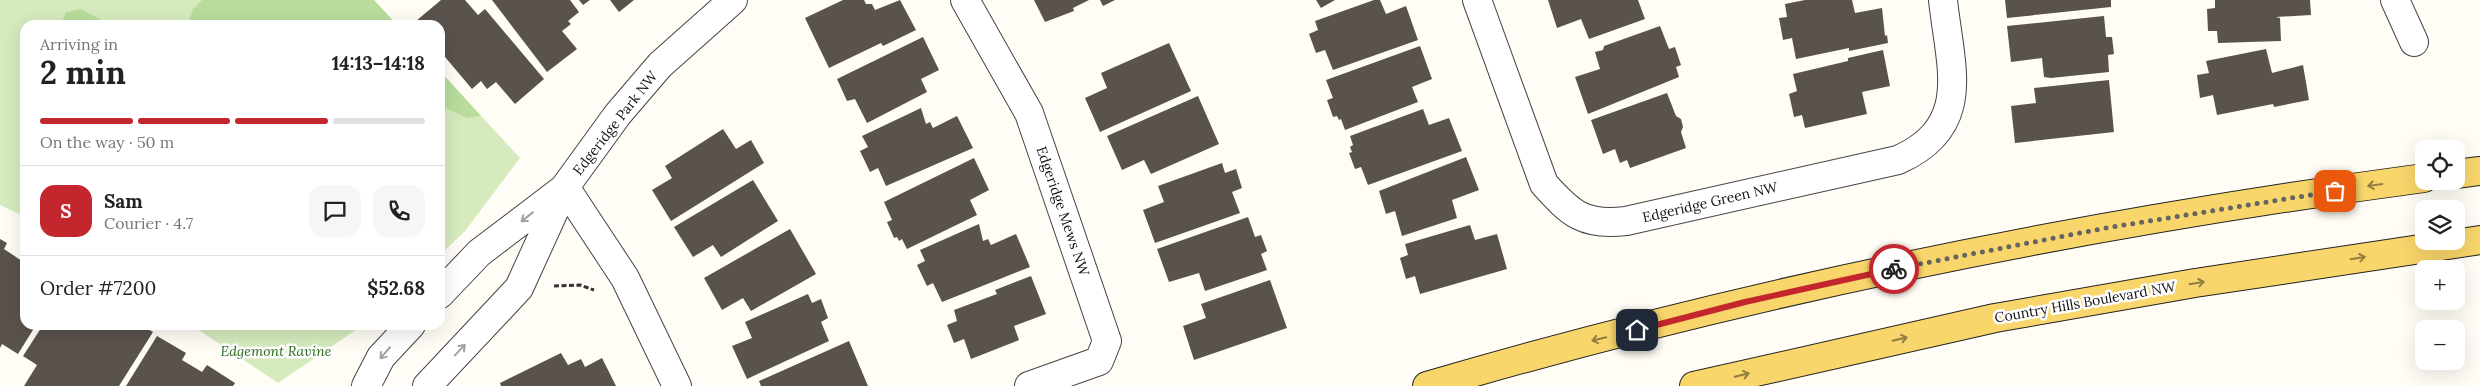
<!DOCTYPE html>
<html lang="en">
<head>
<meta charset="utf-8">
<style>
  body { margin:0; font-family:Lora,serif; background:#f6f6f6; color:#222; height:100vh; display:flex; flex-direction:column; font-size:19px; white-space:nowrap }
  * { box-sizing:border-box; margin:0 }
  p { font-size:16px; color:#767676 }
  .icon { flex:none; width:28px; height:28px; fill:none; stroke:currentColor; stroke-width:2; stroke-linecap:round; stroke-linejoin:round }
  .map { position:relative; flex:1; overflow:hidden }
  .drawer { position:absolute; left:20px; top:20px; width:425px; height:310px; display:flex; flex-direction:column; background:#fff; border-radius:15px; box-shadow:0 5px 20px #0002 }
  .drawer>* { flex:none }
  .controls { position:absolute; left:2415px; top:140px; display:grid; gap:10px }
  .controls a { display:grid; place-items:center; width:50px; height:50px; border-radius:10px; background:#fff; box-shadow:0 5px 20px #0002; font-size:25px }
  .pin { position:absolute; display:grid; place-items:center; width:42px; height:42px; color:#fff; margin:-21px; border-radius:10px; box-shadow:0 2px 8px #0006 }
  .courier { position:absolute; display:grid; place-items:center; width:50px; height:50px; margin:-25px; border:4px solid #c4262e; border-radius:50%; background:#fff; color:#222; box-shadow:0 1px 6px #0007 }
  .overview em { font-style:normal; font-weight:700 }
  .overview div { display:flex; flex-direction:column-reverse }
  .overview { display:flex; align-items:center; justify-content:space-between; height:85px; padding:0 20px }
  h1 { font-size:32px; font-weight:700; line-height:38px }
  .bar { display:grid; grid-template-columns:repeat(4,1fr); gap:8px 5px; align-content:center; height:60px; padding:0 20px }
  .bar i { height:6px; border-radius:4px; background:#e0e0e0 }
  .bar .selected { background:#c4262e }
  .bar p { grid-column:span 4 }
  .line { display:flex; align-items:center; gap:12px; padding:0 20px; border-top:1px solid #e0e0e0 }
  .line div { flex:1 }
  .round { display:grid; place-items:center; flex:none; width:52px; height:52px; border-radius:15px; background:#f6f6f6 }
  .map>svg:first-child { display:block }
  .green { fill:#d5ebbd }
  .forest { fill:#b9dc9c }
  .building { fill:#5a524d }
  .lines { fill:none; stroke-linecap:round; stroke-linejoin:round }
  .minor-casing { stroke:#444; stroke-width:30 }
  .major-casing { stroke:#222; stroke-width:30 }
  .path { stroke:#333; stroke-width:3; stroke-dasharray:5 2.5; stroke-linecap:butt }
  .minor { stroke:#fff; stroke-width:28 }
  .major { stroke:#f9d66b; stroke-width:28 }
  .oneway { stroke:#917d42 }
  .oneway2 { stroke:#a0a0a0 }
  .done { stroke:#646461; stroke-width:5; stroke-dasharray:0 9 }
  .route { stroke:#c4262e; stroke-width:6 }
  .labels { text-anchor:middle; stroke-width:5; stroke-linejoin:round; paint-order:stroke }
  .street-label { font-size:14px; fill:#111; stroke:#fff }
  .park-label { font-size:14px; font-style:italic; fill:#2f6b1f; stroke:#fff }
</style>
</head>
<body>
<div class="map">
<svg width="2480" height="386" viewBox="0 0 2480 386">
  <rect width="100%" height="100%" fill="#fffdf5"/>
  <!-- green -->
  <path class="green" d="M0,0H374L397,25H25V217L0,205Z
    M440,71L520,158L465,231L440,255Z
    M191,325H363L278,383Z"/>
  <!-- forest -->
  <path class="forest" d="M202,0H374L397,25H188L193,9Z
    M81,9L107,23L123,25H66L62,22L66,12Z
    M440,71L481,116L467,118L440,105Z"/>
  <!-- building -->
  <path class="building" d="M441,0H465L478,15L485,9L544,79L515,104L496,82L487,89L481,81L472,89L440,51V25H419L416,21Z
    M492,0H570L579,12L568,21L571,24L562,31L577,49L547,72Z
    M579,0H590L583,5Z
    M610,0H634L619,12Z
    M843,0H864L866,4H872L875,10L900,0L916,30L883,46L881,43L829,68L805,18Z
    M1034,0H1089L1073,8L1074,11L1045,22Z
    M1100,0H1115L1103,6Z
    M1316,0H1335L1321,8Z
    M1374,0H1380L1386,14L1406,6L1418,40L1333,70L1325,50L1316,53L1309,34L1318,30L1315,21Z
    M1548,0H1638L1645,19L1589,39L1581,19L1557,28Z
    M1805,0H1852L1855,13L1882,8L1885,36L1887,35L1888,43L1849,51V48L1796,59L1792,38L1783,40L1779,18L1787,17L1785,4Z
    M2005,0H2111V7L2007,18Z
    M2215,0H2310L2311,15L2276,17L2280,18L2281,41L2218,43L2217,31H2208L2207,9L2215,8Z
    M2104,16L2106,37H2112L2114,54L2108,55L2109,72L2051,78L2044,77L2042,58L2011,62L2007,26Z
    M1660,26L1669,49L1675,47L1681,65L1676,67L1679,77L1588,114L1575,77L1600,69L1595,52L1603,50L1604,46Z
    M923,37L939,70L921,79L927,92L867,123L855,99L847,101L837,79Z
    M1169,43L1191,91L1100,132L1085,98L1107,88L1101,73Z
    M1420,46L1432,79L1412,87L1418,102L1345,130L1341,119L1339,120L1337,116L1333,117L1327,100L1333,98L1326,80Z
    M2266,49L2272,73L2303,65L2309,100L2274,107L2273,104L2217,115L2213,95L2200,98L2197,75L2209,73L2206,61Z
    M1883,50L1890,86L1862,92L1867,114L1805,128L1802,115L1794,117L1789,94L1797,91L1793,74L1848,61V58Z
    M2109,80L2114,132L2015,143L2011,106L2036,103L2034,88Z
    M1667,93L1676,116L1681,119L1683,127L1681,132L1686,148L1630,168L1627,160L1620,163L1615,149L1603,154L1591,120Z
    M1198,96L1219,144L1151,174L1144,160L1122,170L1107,136Z
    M921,108L926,124L930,122L933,128L957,116L973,148L886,186L878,168L870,172L860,151L868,147L862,136Z
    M1423,109L1429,125L1449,118L1462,151L1368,185L1361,167L1355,169L1349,153L1352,152L1350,147L1353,145L1350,136Z
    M723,129L736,149L751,140L764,163L671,221L652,190L672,178L665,166Z
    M1466,157L1479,190L1452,200L1457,218L1402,236L1395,211L1386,214L1379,191Z
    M974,158L989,190L970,200L977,215L907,249L902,239L899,241L897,237L894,238L887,222L892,220L884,202Z
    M1222,163L1225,173L1236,169L1242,188L1232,192L1240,213L1155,243L1143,210L1164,202L1158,186Z
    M753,180L778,221L721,257L713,245L693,257L674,227Z
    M1248,217L1255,237L1261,235L1267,251L1261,254L1267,270L1205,291L1199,273L1169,282L1157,249Z
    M979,224L983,241L988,239L991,245L1016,234L1030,267L942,302L933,283L927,286L917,265L925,261L920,250Z
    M1470,225L1475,240L1497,234L1507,269L1420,294L1415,276L1406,279L1400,258L1408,255L1405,244Z
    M790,229L816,274L751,311L743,298L722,310L704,278Z
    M0,239L7,243L4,249L25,263V325H36L18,354L2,344L0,348Z
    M1031,276L1046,314L1014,326L1019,340L971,359L964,339L954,343L947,325L957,321L954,310L997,294L995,290Z
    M1270,280L1287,328L1194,360L1183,326L1206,318L1201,304Z
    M808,294L812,303L821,299L828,318L821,322L829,341L747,379L732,346L752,338L745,322Z
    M43,325H141L153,332L119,386H24L37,365L23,356Z
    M157,336L186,353L182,360L202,372L207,365L235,383L233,386H126Z
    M849,341L868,386H761L759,381Z
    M561,353L568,365L581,359L585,367L602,358L616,386H501L500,383Z"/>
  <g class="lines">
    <!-- minor casing -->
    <g class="minor-casing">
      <path id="minor" d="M965,0L1029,113L1107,341L1099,361L1029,386
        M1477,0L1544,184C1571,214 1584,226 1626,221L1898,160C1974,126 1950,67 1943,0
        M2395,0L2414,42
        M565,187L625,278L677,386
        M440,294L479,253L562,190
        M366,386L381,357L411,325
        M427,386L519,288L565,187L618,114L660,65L733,0"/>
    </g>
    <!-- major casing -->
    <g class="major-casing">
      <path id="major" d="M2456,174L2480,171
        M1427,386C1753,290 2088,223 2424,178
        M1694,386L1995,318L2195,283L2480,240"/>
    </g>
    <!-- path -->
    <path class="path" d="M554,286L580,285L594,290"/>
    <!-- minor -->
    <use href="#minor" class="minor"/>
    <!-- major -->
    <use href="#major" class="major"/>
  </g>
  <!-- one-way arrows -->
  <defs><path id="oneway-shaft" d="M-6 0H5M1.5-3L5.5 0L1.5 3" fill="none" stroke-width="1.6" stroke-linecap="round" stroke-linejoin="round" transform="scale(1.25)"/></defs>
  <g class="oneway">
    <use href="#oneway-shaft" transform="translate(2375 185) rotate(172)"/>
    <use href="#oneway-shaft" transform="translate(2358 258) rotate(-9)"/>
    <use href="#oneway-shaft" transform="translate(2197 283) rotate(-9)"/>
    <use href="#oneway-shaft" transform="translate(1599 339) rotate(166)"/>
    <use href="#oneway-shaft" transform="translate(1900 339) rotate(-13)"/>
    <use href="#oneway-shaft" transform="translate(1742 375) rotate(-13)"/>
  </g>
  <g class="oneway2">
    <use href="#oneway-shaft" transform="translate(527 217) rotate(142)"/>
    <use href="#oneway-shaft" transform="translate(460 350) rotate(-46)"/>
    <use href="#oneway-shaft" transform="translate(385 353) rotate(131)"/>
  </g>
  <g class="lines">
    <!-- done -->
    <path class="done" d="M1894,269L2106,228L2335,191"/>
    <!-- route -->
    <path class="route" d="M1637,330L1745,302L1894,269"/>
  </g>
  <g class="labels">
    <!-- street labels -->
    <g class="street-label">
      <text transform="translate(615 123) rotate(-52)" y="5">Edgeridge Park NW</text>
      <text transform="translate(1710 202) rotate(-13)" y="5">Edgeridge Green NW</text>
      <text transform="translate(1063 211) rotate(71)" y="5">Edgeridge Mews NW</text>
      <text transform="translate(2085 302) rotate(-10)" y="5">Country Hills Boulevard NW</text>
    </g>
    <!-- park labels -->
    <g class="park-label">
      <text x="276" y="356">Edgemont Ravine</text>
    </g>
  </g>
</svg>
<div class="controls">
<a><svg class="icon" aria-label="locate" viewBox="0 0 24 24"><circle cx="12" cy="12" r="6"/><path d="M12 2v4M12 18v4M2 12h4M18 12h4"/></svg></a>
<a><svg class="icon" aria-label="layers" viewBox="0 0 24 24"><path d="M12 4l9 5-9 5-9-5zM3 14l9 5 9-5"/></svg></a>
<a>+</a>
<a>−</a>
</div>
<div class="pin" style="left:2335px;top:191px;background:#ea580c"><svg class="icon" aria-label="bag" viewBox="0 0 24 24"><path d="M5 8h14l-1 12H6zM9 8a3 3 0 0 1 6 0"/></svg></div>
<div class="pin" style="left:1637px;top:330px;background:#1f2937"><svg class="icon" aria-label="home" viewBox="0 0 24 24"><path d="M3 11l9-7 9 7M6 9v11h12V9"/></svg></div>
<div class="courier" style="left:1894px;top:269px"><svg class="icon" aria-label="bike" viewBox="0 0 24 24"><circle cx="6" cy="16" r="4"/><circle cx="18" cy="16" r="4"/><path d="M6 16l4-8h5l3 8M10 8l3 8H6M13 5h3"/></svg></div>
<section class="drawer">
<div class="overview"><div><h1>2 min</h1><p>Arriving in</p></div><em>14:13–14:18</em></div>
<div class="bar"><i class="selected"></i><i class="selected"></i><i class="selected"></i><i></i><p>On the way · 50 m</p></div>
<div class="line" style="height:90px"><b class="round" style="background:#c4262e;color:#fff">S</b><div><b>Sam</b><p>Courier · 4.7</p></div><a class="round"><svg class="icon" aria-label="chat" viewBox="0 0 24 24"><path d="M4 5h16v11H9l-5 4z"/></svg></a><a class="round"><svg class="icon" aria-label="phone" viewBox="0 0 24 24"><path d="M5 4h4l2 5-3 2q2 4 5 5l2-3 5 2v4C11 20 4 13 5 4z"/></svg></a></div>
<div class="line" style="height:65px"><div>Order #7200</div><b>$52.68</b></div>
</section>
</div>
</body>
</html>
